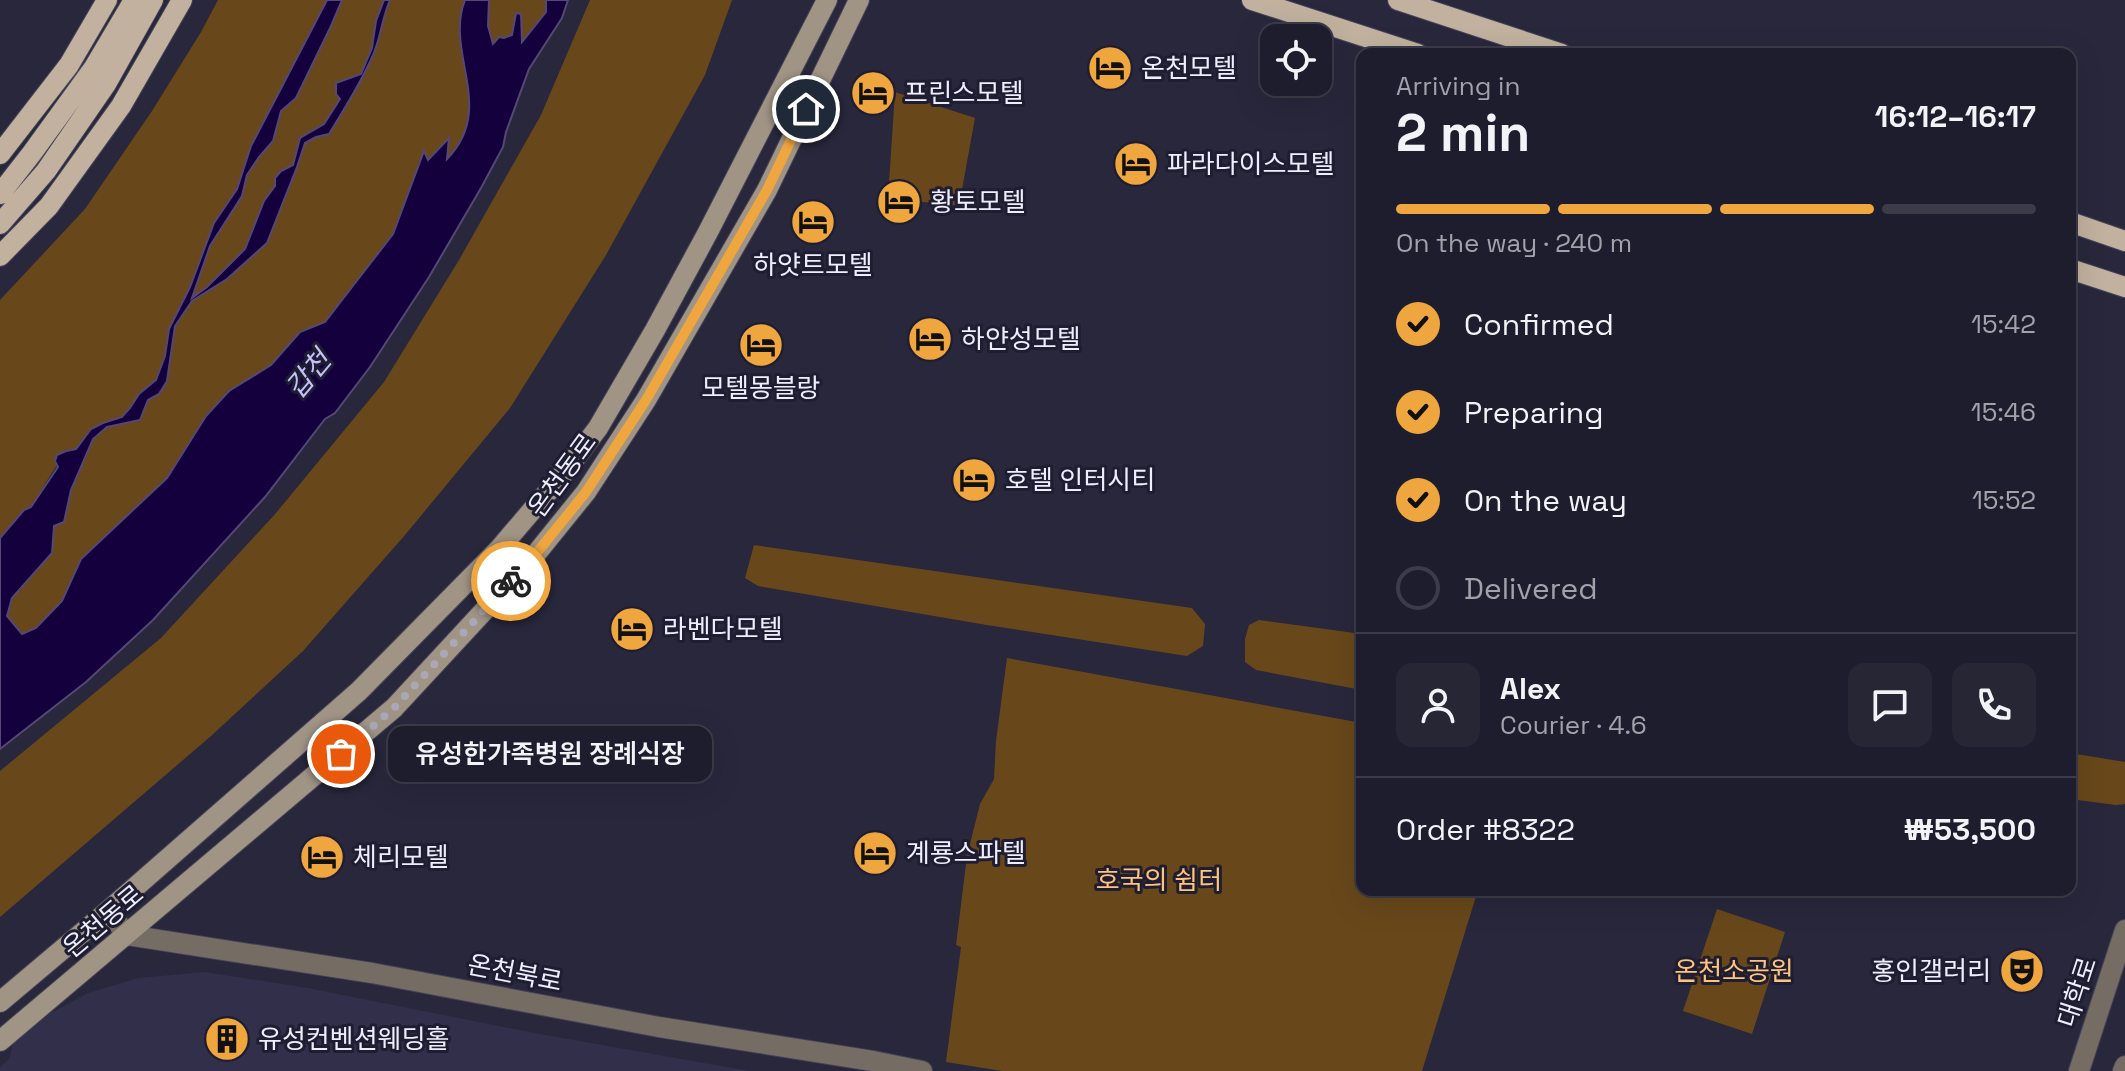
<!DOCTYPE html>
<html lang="en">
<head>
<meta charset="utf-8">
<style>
  body { margin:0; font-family:"Space Grotesk","Noto Sans KR",sans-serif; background:#262635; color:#f1f3f6; height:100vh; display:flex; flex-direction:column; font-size:30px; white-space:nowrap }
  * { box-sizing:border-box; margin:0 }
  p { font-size:26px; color:#a1a2aa }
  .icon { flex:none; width:44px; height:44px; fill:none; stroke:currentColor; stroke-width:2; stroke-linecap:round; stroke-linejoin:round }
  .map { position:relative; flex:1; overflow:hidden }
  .panel { position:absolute; left:1356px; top:48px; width:720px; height:848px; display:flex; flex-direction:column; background:#1e1d2d; border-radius:16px; box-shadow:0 8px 32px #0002,0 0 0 2px #3c3b49 }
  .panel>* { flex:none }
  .controls { position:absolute; left:1260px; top:24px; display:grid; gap:16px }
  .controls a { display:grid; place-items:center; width:72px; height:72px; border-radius:16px; background:#1e1d2d; box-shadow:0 8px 32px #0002,0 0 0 2px #3c3b49; font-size:40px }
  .pin { position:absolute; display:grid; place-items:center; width:68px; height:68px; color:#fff; margin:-34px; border:4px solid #fff; border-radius:50%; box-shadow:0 2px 8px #0007 }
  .courier { position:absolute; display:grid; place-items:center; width:80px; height:80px; margin:-40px; border:6px solid #f0a63e; border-radius:50%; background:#fff; color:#222; box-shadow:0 2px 10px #0007 }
  .bubble { position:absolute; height:56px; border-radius:16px; background:#1e1d2d; box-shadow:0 8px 32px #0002,0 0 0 2px #3c3b49; font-size:26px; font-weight:600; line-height:56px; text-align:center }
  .overview em { font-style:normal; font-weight:600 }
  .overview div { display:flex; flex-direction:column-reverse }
  .overview { display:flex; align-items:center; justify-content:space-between; height:136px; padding:0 40px }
  h1 { font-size:52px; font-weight:600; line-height:60px }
  .bar { display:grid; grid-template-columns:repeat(4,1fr); gap:12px 8px; align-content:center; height:96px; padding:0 40px }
  .bar i { height:10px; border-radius:6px; background:#3c3b49 }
  .bar .on { background:#f0a63e }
  .bar p { grid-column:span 4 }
  .line { display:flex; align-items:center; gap:20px; padding:0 40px; border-top:2px solid #3c3b49 }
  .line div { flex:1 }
  .round { display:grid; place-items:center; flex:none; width:84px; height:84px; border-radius:16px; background:#262635 }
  ol { padding:0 40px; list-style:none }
  li { display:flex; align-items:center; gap:24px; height:88px }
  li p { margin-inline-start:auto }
  li .icon { padding:8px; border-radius:50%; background:#f0a63e; color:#111; stroke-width:4 }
  li:last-child { color:#a1a2aa }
  li i { width:44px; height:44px; border:4px solid #3c3b49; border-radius:50% }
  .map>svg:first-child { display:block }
  .built { fill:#312f4a }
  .green { fill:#68481b }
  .water { fill:#13003d; stroke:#554776; stroke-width:2 }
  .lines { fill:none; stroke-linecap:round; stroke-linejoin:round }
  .tertiary-casing { stroke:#444357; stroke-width:22 }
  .secondary-casing { stroke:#444357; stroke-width:22 }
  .primary-casing { stroke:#444357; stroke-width:22 }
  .tertiary { stroke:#756d64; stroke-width:20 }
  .secondary { stroke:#a09485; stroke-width:20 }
  .primary { stroke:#c1b19e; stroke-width:20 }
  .done { stroke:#a9a8b9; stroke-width:8; stroke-dasharray:0 14.4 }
  .route { stroke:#f0a63e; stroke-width:10 }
  .labels { text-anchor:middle; stroke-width:6; stroke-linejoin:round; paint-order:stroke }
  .poi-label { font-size:26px; fill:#eeedfc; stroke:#1f1d31; text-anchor:start }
  .street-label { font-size:26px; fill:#eeedfc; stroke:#1f1d31 }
  .park-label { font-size:26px; fill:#fec47c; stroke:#1f1d31 }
  .water-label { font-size:28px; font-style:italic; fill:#c3c0fc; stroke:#1f1d31 }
</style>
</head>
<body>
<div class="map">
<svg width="2125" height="1071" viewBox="0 0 2125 1071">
  <rect width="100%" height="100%" fill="#28273c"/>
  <!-- built -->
  <path class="built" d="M205,972L308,988L529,1032L749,1071H0V1067L9,1059L15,1037L49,1014L88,993L138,978Z"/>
  <!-- green -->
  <path class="green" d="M218,0H327L251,146L238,187L214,223L190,287L169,329L165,356L156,380L139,394L130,408L122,417L103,423L92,429L76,449L66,451C59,463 52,472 45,484C41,491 38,500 32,506C21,516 10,526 0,538V300L85,209L152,111L201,32Z
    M342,0H384L376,21L372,48L361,74L336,83L340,99L324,124L300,138L293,165L281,171L276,186L264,201L245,249L207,287L191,299L210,246L242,196L247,175L259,157L273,141L281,111L296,98L331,26Z
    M390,0H465C449,41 482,90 466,129C461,140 454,151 446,161L448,140L427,160L424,152L393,234L325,322L300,332L271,365L229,391L206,416L167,478L81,559L62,601L36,628L22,635L7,616L12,598L52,553L54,526L64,522L71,490L93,439L107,427L140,420L148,400L159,394L167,381L175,326L192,301L227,279L267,243L297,167L305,143L316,137L329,134C345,108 361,83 373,55C381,37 382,18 390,0Z
    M489,0H546V12L522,43L521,14L516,13L512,36L493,45L488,26Z
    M590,0H732L705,75L606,255L510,408L405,535L303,651L211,736L0,917V771L161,638L276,513L384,382L459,260L541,115Z
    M895,92L975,118L959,206L888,198Z
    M754,545L1192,608L1205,624L1203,646L1187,656L987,625L758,586L745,578Z
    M1259,620L1362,634V690L1256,670L1245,662V639L1249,625Z
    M1007,658L1362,723V890H1478L1422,1071H1002L946,1062L961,947L956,945L967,856L980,804L994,779L996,741Z
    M2070,753L2125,762V804L2116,805L2070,799Z
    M1717,909L1785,932L1752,1034L1683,1011Z"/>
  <!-- water -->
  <path class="water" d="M327,0H342L331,26L296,98L281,111L273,141L259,157L247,175L242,196L210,246L192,298L207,287L245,249L264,201L275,186V178L281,171L293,165L300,138L324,124L340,99L336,94V83L361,74L372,48L376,21L384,0H390C382,18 381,37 373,55C361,83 345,108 329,134L316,137L305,143L297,167L267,243L227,279L192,301L175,326L167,381L159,394L148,400L140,420L107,427L93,439L71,490L64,522L54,526L52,553L12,598L7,616L22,634L36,628L62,601L81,559L167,478L206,416L229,391L271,365L300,332L325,322L393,234L424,151L428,160L449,138L447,159C497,108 444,53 465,0H489L488,26L493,44L499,37L504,38L512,35L516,13L521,14L522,42L546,12V0H568L562,18L529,69L506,132L503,147L481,188L429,277L370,367L335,413L325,419L265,497L153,620L86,682L0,749V538L24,510L31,507L58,467L55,461L57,455L66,451L76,449L91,429L103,423L122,417L130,408L139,394L156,380L165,356L169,329L190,287L214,223L237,189L251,146Z"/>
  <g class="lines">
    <!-- tertiary casing -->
    <g class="tertiary-casing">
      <path id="tertiary" d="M108,911L127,935L372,973L659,1027L873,1061L922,1071
        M2079,1071L2125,930
        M2123,1071L2125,1066"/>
    </g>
    <!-- secondary casing -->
    <g class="secondary-casing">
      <path id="secondary" d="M0,1002L108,911L359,691L500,548L563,474L598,428L655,330L708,232L827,0
        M0,1041L394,708L531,560L586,492L646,400L767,190L859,0"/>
    </g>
    <!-- primary casing -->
    <g class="primary-casing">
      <path id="primary" d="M1252,0L1418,54
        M1398,0L1562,54
        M0,154L69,65L107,0
        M0,194L32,153L93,69L134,0
        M2070,222L2125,241
        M0,224L46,171L106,84L153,0
        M0,256L49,206L121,106L182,0
        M2070,269L2125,287"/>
    </g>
    <!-- tertiary -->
    <use href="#tertiary" class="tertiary"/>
    <!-- secondary -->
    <use href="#secondary" class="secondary"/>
    <!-- primary -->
    <use href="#primary" class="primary"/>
  </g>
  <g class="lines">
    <!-- done -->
    <path class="done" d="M341,754L394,708L511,581"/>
    <!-- route -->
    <path class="route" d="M511,581L531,560L586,492L646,400L767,190L806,109"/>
  </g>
  <!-- icons -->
  <defs>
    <g id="hotel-disc" transform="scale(2.3)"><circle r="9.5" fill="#f0a63e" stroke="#1f1d31"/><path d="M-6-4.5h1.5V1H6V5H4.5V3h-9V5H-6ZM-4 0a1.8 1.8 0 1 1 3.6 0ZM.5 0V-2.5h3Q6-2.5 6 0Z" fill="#111"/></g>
    <g id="theatre-disc" transform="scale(2.3)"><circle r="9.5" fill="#f0a63e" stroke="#1f1d31"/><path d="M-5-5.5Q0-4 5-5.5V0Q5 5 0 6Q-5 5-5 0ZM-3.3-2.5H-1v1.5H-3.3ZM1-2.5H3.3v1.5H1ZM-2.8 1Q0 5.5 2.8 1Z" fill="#111"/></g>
    <g id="building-disc" transform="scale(2.3)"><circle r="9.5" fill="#f0a63e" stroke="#1f1d31"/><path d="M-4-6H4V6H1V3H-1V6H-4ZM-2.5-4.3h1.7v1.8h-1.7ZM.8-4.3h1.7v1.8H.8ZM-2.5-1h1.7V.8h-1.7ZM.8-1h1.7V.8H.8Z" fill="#111"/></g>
  </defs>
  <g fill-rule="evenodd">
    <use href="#hotel-disc" x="1110" y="68"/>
    <use href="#hotel-disc" x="873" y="93"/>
    <use href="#hotel-disc" x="1136" y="164"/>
    <use href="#hotel-disc" x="899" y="202"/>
    <use href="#hotel-disc" x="813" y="222"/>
    <use href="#hotel-disc" x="930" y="339"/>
    <use href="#hotel-disc" x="761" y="345"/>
    <use href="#hotel-disc" x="974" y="480"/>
    <use href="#hotel-disc" x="632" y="629"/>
    <use href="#hotel-disc" x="875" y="853"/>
    <use href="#hotel-disc" x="322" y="857"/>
    <use href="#theatre-disc" x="2022" y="971"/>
    <use href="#building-disc" x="227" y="1039"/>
  </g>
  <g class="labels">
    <!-- poi labels -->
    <g class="poi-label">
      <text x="1141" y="77">온천모텔</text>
      <text x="904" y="102">프린스모텔</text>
      <text x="1167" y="173">파라다이스모텔</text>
      <text x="930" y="211">황토모텔</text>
      <text x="813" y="274" text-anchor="middle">하얏트모텔</text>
      <text x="961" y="348">하얀성모텔</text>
      <text x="761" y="397" text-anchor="middle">모텔몽블랑</text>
      <text x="1005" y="489">호텔 인터시티</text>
      <text x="663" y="638">라벤다모텔</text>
      <text x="906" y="862">계룡스파텔</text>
      <text x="353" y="866">체리모텔</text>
      <text x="1991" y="980" text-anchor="end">홍인갤러리</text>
      <text x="258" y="1048">유성컨벤션웨딩홀</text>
    </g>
    <!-- street labels -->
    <g class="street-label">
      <text transform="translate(562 475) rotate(-54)" y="9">온천동로</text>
      <text transform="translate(103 921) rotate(-40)" y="9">온천동로</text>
      <text transform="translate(515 973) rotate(11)" y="9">온천북로</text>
      <text transform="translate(2077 992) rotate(-72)" y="9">대학로</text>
    </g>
    <!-- park labels -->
    <g class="park-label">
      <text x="1159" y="889">호국의 쉼터</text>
      <text x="1734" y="980">온천소공원</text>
    </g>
    <!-- water labels -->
    <g class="water-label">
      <text transform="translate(308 374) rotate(-50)" y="10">갑천</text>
    </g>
  </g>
</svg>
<div class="controls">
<a><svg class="icon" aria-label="locate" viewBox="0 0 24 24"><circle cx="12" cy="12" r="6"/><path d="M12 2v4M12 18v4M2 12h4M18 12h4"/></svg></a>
</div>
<div class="pin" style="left:341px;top:754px;background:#ea580c"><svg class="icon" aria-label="bag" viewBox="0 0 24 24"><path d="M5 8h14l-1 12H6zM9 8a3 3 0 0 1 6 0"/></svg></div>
<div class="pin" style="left:806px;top:109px;background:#1f2937"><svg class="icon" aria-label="home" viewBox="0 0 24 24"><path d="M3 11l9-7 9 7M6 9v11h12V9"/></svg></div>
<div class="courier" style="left:511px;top:581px"><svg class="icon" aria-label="bike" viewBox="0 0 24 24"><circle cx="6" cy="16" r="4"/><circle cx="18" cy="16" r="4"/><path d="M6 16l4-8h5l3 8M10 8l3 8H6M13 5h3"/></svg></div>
<div class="bubble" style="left:388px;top:726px;width:324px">유성한가족병원 장례식장</div>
<section class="panel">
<div class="overview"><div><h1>2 min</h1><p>Arriving in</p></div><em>16:12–16:17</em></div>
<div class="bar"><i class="on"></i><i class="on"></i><i class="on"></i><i></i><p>On the way · 240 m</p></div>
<ol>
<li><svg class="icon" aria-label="check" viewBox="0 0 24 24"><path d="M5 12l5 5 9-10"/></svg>Confirmed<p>15:42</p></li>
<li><svg class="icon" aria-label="check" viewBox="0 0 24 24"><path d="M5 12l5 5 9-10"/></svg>Preparing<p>15:46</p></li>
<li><svg class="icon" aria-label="check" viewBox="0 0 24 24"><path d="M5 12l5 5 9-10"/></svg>On the way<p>15:52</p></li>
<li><i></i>Delivered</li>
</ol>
<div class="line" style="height:144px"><a class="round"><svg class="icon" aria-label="person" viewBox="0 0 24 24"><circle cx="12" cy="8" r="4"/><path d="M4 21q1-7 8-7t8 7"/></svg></a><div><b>Alex</b><p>Courier · 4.6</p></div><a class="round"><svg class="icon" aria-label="chat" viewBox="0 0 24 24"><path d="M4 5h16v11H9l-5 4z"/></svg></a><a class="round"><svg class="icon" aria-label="phone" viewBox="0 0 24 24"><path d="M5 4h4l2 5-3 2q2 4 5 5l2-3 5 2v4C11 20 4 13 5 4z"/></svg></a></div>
<div class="line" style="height:104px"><div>Order #8322</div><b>₩53,500</b></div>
</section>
</div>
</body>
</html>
